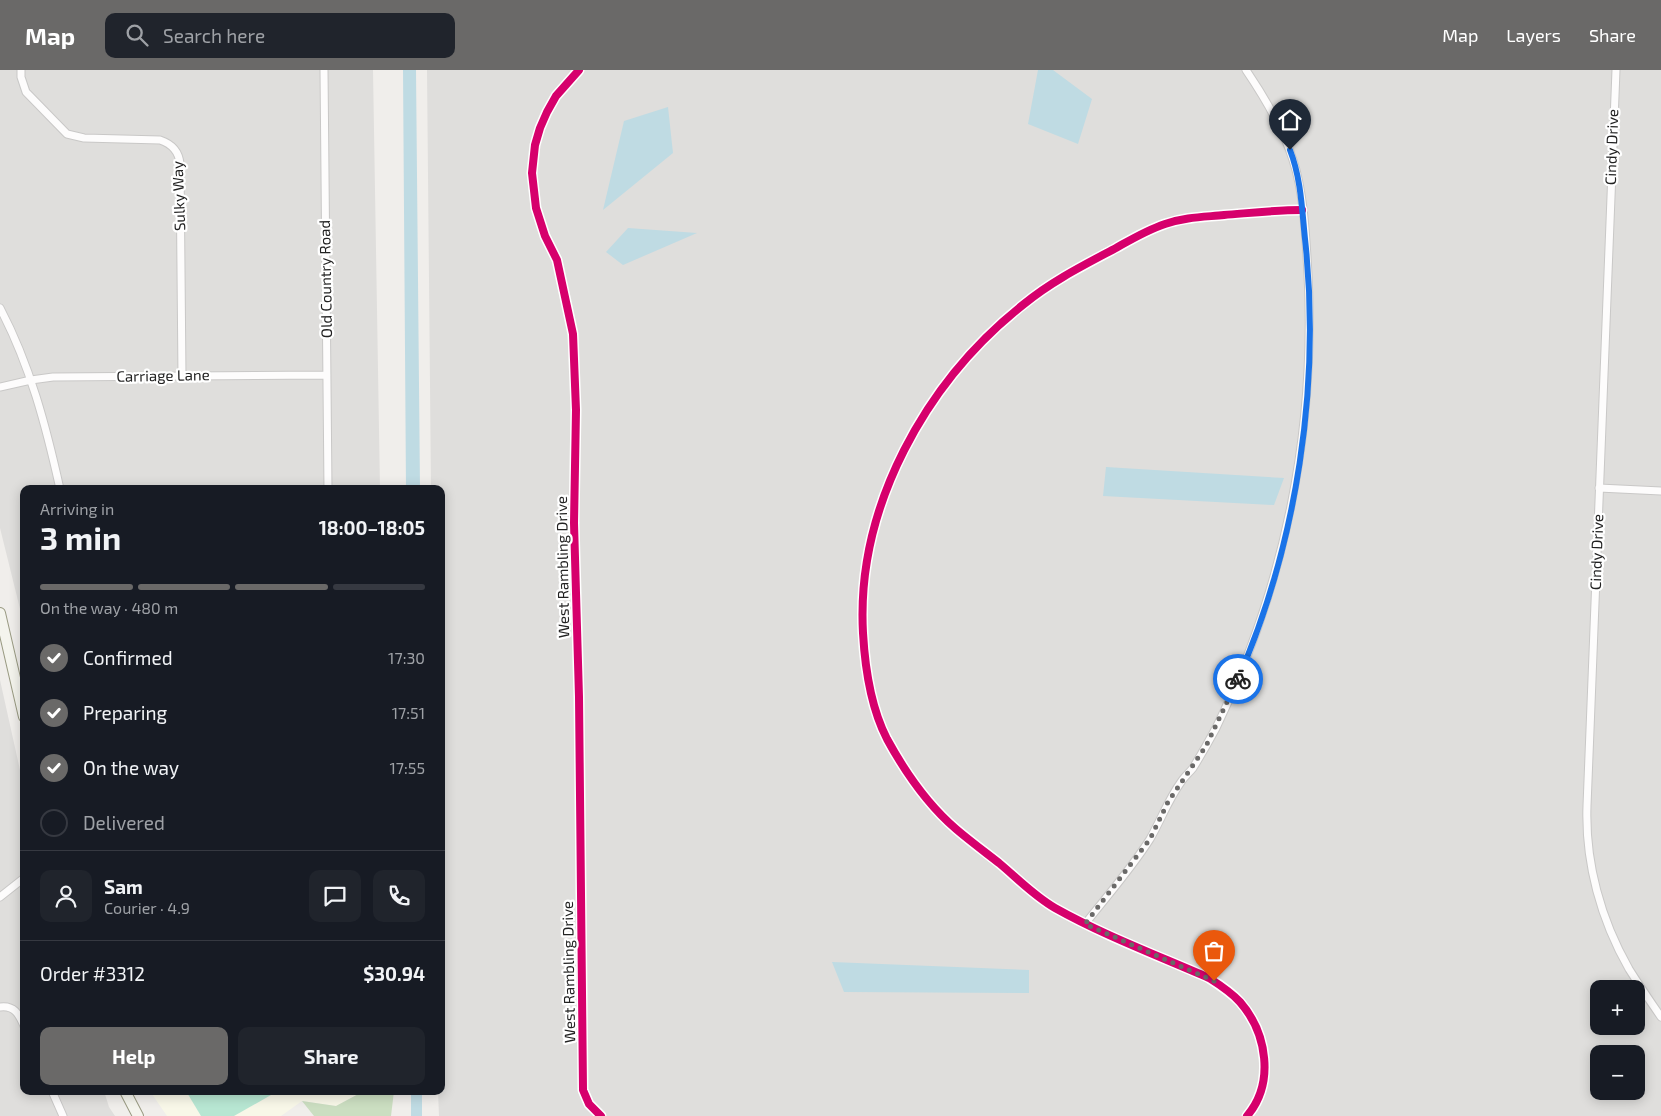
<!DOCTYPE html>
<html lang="en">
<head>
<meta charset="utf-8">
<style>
  body { margin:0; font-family:"Exo 2",sans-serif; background:#20242c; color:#f1f3f6; height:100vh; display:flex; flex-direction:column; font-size:19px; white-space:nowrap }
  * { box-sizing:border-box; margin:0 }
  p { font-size:16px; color:#9ea1a6 }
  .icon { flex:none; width:28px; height:28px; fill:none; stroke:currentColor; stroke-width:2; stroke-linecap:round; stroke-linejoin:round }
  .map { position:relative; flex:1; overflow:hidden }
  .side { position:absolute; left:20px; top:415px; width:425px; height:610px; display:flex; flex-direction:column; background:#171b24; border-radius:10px; box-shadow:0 2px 12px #0003 }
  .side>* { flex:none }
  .tools { position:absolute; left:1590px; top:910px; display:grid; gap:10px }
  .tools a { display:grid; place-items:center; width:55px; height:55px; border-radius:10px; background:#171b24; box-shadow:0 2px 12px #0003; font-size:25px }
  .pin { position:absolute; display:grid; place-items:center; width:42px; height:42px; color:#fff; margin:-51px -21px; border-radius:50% 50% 50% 0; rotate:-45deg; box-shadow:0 0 5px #0007 }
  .pin .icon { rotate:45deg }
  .courier { position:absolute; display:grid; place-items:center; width:50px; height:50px; margin:-25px; border:4px solid #1a73e8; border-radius:50%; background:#fff; color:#222; box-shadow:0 1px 6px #0007 }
  .head em { font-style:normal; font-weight:700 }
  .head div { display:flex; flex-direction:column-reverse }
  .head { display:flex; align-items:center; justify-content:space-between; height:85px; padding:0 20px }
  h1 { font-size:32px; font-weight:700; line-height:38px }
  .bar { display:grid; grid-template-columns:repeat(4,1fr); gap:8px 5px; align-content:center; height:60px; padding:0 20px }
  .bar i { height:6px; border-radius:4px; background:#363941 }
  .bar .selected { background:#6a6968 }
  .bar p { grid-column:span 4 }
  .line { display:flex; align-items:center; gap:12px; padding:0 20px; border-top:1px solid #363941 }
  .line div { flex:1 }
  .round { display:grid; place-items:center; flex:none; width:52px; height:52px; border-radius:10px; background:#20242c }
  ol { padding:0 20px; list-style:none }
  li { display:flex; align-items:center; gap:15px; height:55px }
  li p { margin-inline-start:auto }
  li .icon { padding:5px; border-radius:50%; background:#6a6968; color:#fff; stroke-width:4 }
  li:last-child { color:#9ea1a6 }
  li i { width:28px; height:28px; border:2px solid #363941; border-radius:50% }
  .cta { display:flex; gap:10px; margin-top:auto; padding:10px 20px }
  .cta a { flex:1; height:58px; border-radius:10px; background:#6a6968; color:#fff; font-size:20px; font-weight:700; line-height:58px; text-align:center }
  .cta a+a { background:#20242c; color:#f1f3f6 }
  header { display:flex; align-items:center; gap:30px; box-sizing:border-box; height:70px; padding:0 25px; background:#6a6968; color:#fff }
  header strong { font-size:24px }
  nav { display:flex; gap:28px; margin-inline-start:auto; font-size:18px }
  .search { width:350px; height:45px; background:#20242c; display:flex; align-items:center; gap:12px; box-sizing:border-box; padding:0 18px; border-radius:10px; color:#9ea1a6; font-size:19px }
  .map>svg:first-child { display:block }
  .residential { fill:#dfdedc; fill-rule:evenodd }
  .education { fill:#f8f7e8 }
  .forest { fill:#cbdec1 }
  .pitch { fill:#b7e6d2 }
  .water { fill:#bfdbe3 }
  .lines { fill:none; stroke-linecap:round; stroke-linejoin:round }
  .street-casing { stroke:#c9c8c7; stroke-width:9 }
  .secondary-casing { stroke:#999a82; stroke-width:12 }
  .street { stroke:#fdfcfc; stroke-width:7 }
  .secondary { stroke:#f4f4ed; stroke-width:10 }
  .cycleway-casing { stroke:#fff; stroke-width:11 }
  .cycleway { stroke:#d6006c; stroke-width:8 }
  .done { stroke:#6a6968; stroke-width:5; stroke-dasharray:0 9 }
  .route { stroke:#1a73e8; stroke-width:6 }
  .labels { text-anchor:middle; stroke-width:4.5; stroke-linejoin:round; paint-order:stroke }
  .street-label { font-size:15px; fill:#222; stroke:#fff }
</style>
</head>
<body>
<header>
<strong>Map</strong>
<div class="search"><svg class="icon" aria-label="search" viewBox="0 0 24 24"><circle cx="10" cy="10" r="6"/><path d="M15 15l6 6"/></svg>Search here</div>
<nav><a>Map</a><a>Layers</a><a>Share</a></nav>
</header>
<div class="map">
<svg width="1661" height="1046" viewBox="0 0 1661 1046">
  <rect width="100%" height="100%" fill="#f0eeeb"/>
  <!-- residential -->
  <path class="residential" d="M0,0H373L380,419H24V555L0,458Z
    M427,0H1661V1046H439L438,1021H441V419H431ZM1599,919H1636V956H1599ZM1599,984H1636V1021H1599Z
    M0,610L24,718V1021H104L109,1037L115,1046H0Z"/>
  <!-- education -->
  <path class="education" d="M150,1021H364L336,1036L302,1031L281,1046H167Z"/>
  <!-- forest -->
  <path class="forest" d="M364,1021H394L391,1046H314L302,1031L336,1036Z"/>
  <!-- pitch -->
  <path class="pitch" d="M186,1021H278L234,1046H201Z"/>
  <!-- water -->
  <path class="water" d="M403,0H416L420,419H406Z
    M1038,0H1053L1092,29L1078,74L1028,54Z
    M668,37L673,83L603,140L624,51Z
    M628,158L697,163L623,195L606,182Z
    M1106,397L1284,408L1274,435L1103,426Z
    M832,892L1029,900V923L844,922Z
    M411,1021H422V1046H411Z"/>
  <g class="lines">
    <!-- street casing -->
    <g class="street-casing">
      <path id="street" d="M21,0V7L26,22L67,64L84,68L160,70C172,74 179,81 180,94L182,306
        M324,0L328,419
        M579,0L556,26L547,42L540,58L535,75L532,103L536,138L545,166L557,190L573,264L576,340L574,453L579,627L583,1020L589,1034L601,1046
        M1616,0L1587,736C1585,793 1601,850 1629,899C1639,915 1650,931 1661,947
        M0,238C30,295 46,356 60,419
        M0,317L31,310L53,307L327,305
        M1599,418L1661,421
        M0,827L24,808
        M1085,854C1107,826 1131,799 1150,769C1161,750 1168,730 1181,712C1184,707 1189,703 1193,698C1201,685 1209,671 1216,658C1285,516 1316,361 1308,204C1306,170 1304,122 1293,90C1283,58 1265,28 1246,0
        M0,937C14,935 19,944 24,956
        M52,1021L63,1046
        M1247,1046C1275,1013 1267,963 1240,932C1231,922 1220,915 1209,908C1159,886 1103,865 1055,838C1034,826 1017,808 999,793C985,782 970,771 956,759C928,735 905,702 887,669C871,638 865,598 863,563C856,437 926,311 1024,234C1052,211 1084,195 1116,178C1132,169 1147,160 1165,154C1185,147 1204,147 1224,145C1250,143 1276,140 1302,140"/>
    </g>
    <!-- secondary casing -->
    <g class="secondary-casing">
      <path id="secondary" d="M0,543L24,647
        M125,1021L138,1046"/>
    </g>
    <!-- street -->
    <use href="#street" class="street"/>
    <!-- secondary -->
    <use href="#secondary" class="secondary"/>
    <!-- cycleway casing -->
    <g class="cycleway-casing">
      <path id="cycleway" d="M579,0L556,26L547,42L540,58L535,75L532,103L536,138L545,166L557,190L573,264L576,340L574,453L579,627L583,1020L589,1034L601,1046
        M1247,1046C1275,1013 1267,963 1240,932C1231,922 1220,915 1209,908C1159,886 1103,865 1055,838C1034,826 1017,808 999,793C985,782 970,771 956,759C928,735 905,702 887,669C871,638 865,598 863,563C856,437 926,311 1024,234C1052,211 1084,195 1116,178C1132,169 1147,160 1165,154C1185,147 1204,147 1224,145C1250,143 1276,140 1302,140"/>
    </g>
    <!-- cycleway -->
    <use href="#cycleway" class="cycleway"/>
  </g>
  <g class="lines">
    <!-- done -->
    <path class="done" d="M1214,911L1085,854L1150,769L1168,732L1206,676L1238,609"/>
    <!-- route -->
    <path class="route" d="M1238,609C1297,474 1321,315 1305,169C1302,140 1301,108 1290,80"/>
  </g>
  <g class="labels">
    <!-- street labels -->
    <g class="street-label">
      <text transform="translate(1612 77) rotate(-88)" y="5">Cindy Drive</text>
      <text transform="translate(179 126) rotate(-92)" y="5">Sulky Way</text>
      <text transform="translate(326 209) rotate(-91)" y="5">Old Country Road</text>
      <text transform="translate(163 306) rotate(-1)" y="5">Carriage Lane</text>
      <text transform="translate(1597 482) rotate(-88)" y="5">Cindy Drive</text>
      <text transform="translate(563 497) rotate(-91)" y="5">West Rambling Drive</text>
      <text transform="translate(569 902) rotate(-91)" y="5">West Rambling Drive</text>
    </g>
  </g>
</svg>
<div class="tools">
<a>+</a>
<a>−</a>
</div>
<div class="pin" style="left:1214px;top:911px;background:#ea580c"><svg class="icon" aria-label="bag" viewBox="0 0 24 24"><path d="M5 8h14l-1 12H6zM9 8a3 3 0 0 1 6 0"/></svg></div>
<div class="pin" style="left:1290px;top:80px;background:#1f2937"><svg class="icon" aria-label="home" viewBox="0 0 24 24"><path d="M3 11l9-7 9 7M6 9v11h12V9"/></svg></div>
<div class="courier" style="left:1238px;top:609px"><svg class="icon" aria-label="bike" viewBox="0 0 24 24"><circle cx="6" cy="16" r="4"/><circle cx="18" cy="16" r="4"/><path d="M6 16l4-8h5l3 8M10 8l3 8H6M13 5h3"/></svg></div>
<section class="side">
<div class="head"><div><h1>3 min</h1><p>Arriving in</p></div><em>18:00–18:05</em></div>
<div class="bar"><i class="selected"></i><i class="selected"></i><i class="selected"></i><i></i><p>On the way · 480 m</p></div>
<ol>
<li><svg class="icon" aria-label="check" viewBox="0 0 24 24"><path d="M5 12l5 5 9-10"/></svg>Confirmed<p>17:30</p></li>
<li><svg class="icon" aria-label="check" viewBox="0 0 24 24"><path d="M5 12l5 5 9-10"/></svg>Preparing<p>17:51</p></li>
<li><svg class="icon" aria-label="check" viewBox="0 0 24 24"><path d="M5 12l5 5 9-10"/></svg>On the way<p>17:55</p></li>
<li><i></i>Delivered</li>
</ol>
<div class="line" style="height:90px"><a class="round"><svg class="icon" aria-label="person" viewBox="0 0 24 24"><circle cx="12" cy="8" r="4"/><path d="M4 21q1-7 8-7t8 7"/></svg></a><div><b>Sam</b><p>Courier · 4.9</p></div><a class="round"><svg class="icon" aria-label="chat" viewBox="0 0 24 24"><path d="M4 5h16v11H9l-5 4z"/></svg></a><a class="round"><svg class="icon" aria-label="phone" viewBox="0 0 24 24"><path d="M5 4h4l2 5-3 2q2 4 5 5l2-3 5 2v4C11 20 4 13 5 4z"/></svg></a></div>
<div class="line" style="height:65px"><div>Order #3312</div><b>$30.94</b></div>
<div class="cta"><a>Help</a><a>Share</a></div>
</section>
</div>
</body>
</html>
